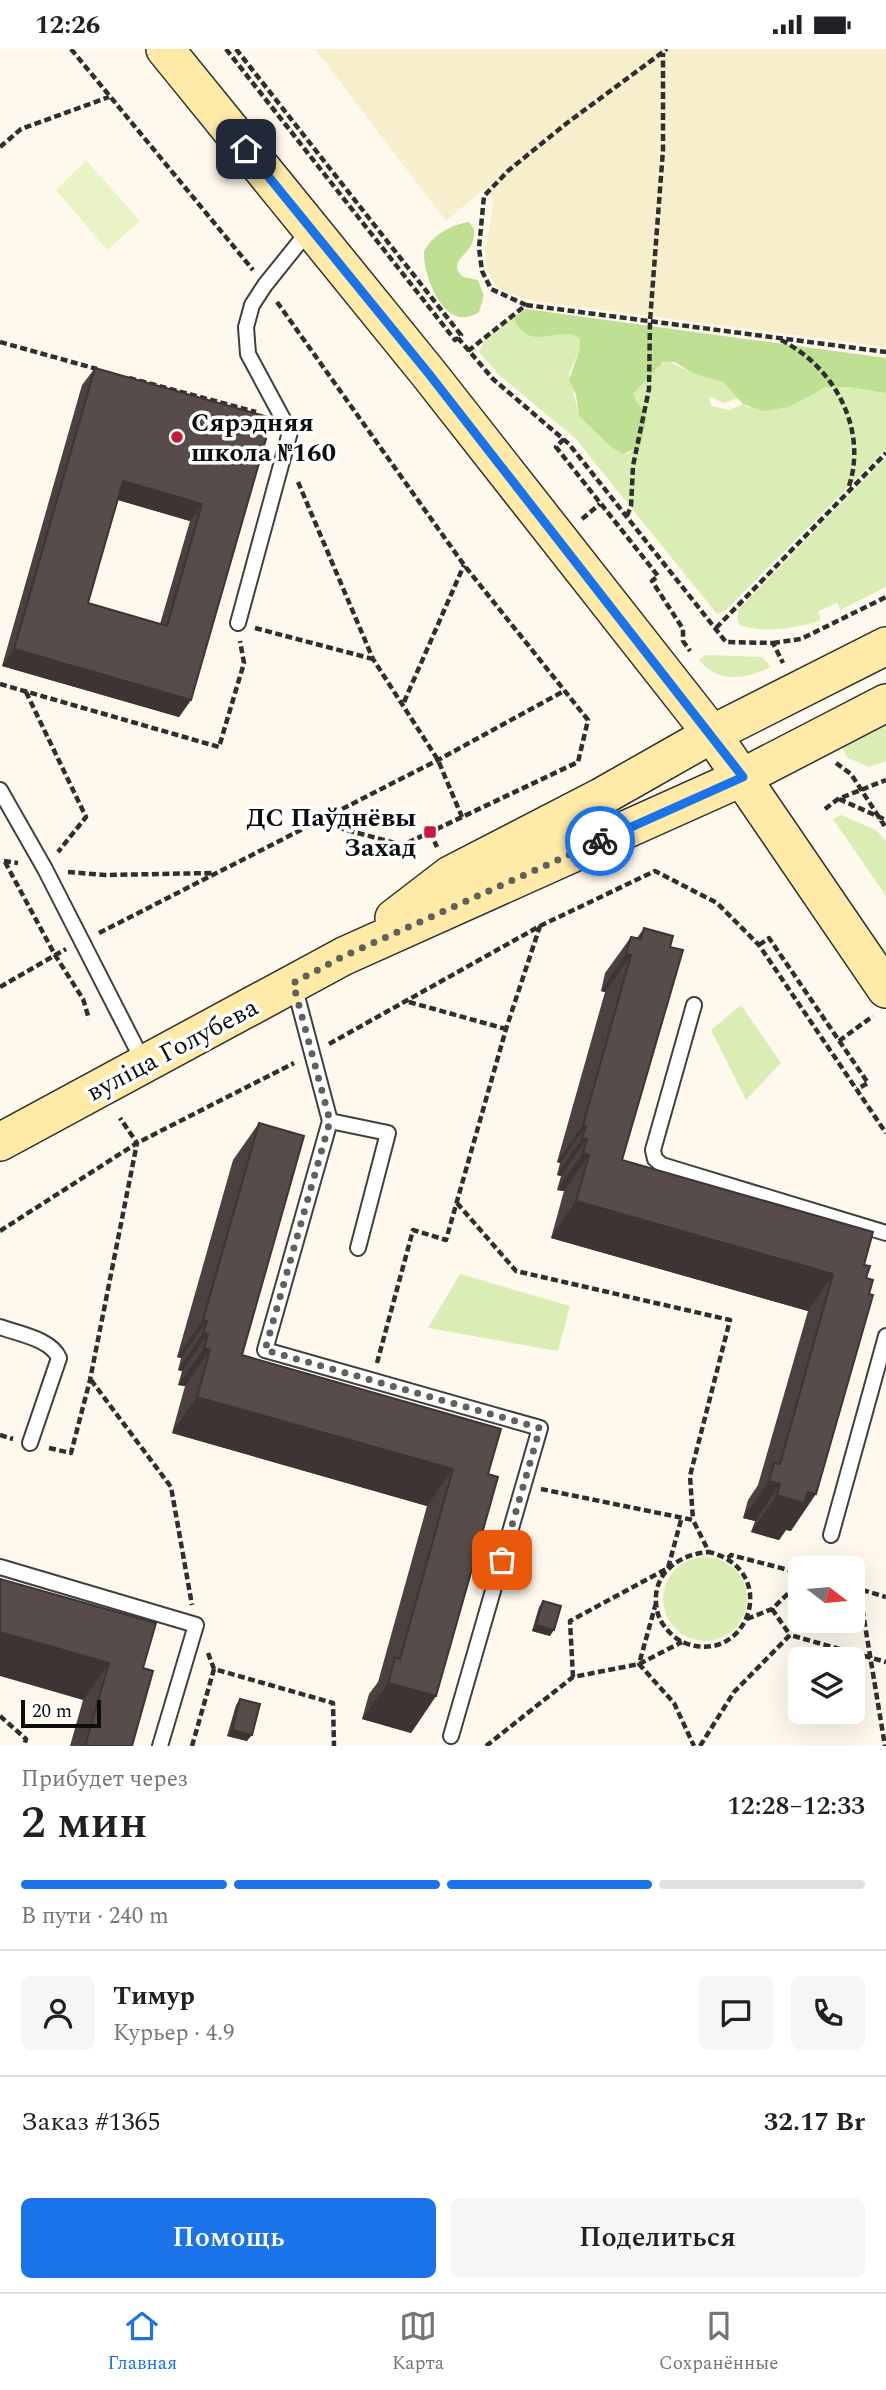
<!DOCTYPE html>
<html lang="ru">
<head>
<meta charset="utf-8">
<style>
  body { margin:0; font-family:Spectral,serif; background:#f6f6f6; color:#202124; height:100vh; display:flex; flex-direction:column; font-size:26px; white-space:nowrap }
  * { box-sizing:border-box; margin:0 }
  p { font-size:23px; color:#757577 }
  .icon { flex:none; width:38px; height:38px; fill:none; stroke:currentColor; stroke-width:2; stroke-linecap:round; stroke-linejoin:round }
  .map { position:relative; height:1697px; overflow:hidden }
  .sheet { display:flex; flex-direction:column; background:#fff; flex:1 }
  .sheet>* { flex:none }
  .needle { width:46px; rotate:106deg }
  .controls { position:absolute; left:788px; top:1507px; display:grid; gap:14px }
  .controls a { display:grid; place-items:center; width:77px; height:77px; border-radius:10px; background:#fff; box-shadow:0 7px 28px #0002; font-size:35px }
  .scale { position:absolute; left:21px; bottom:18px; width:80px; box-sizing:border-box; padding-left:7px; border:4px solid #0d0d0d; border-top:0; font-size:19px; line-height:24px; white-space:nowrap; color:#0d0d0d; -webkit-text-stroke:5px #fff; paint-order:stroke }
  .pin { position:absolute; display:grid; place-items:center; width:60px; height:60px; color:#fff; margin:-30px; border-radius:14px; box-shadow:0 4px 10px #0006 }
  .courier { position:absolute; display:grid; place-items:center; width:70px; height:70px; margin:-35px; border:5px solid #1a73e8; border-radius:50%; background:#fff; color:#222; box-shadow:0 2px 9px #0007 }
  .headline em { font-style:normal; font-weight:600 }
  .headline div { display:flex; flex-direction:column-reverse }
  .headline { display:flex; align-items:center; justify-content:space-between; height:119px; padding:0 21px }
  h1 { font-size:46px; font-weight:600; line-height:52px }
  .bar { display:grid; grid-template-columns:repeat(4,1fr); gap:10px 7px; align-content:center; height:84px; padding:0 21px }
  .bar i { height:9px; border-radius:5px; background:#e0e0e0 }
  .bar .current { background:#1a73e8 }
  .bar p { grid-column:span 4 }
  .line { display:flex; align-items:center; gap:18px; padding:0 21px; border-top:2px solid #e0e0e0 }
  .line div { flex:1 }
  .round { display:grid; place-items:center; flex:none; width:74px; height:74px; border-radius:10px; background:#f6f6f6 }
  .button { display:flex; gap:14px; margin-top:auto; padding:14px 21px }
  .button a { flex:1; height:80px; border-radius:10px; background:#1a73e8; color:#fff; font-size:28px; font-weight:600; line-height:80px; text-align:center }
  .button a+a { background:#f6f6f6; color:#202124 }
  .status { display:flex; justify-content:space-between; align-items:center; height:49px; padding:0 35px; background:#fff; direction:ltr }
  .status svg { height:19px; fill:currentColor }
  .menu { display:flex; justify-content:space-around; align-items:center; height:98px; border-top:2px solid #e0e0e0; background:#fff; font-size:19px; color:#757577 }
  .menu a { display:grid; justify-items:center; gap:4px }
  .menu .current { color:#1a73e8 }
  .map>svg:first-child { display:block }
  .farmland { fill:#f7eecb }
  .green { fill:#d9edb4 }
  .forest { fill:#bfdf92 }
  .pitch { fill:#eaf3c6 }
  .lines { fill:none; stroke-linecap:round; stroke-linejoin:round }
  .service-casing { stroke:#404040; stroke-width:18 }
  .secondary-casing { stroke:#2f2f2f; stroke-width:40 }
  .path { stroke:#2f2f2f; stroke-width:4.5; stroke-dasharray:7 3.5; stroke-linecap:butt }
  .service { stroke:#fff; stroke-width:14 }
  .secondary { stroke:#ffeaa8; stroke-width:37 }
  .wall { fill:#4b413f; fill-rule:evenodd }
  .shaded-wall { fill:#3d3533 }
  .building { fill:#574c49; stroke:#3d3533; stroke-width:2; fill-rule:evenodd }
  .done { stroke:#62605b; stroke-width:7; stroke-dasharray:0 12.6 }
  .route { stroke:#1a73e8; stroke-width:9 }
  .poi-dot { fill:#c81a3a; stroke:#fff; stroke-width:2.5 }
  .labels { text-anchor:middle; stroke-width:7; stroke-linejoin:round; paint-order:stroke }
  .poi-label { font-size:26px; font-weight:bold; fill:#0d0d0d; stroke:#fff; text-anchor:start }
  .street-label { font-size:26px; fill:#0d0d0d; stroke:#fff }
</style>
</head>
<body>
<div class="status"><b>12:26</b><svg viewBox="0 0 49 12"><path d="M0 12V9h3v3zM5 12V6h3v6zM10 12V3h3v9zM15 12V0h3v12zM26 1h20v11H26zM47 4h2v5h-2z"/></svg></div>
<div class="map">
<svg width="886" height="1697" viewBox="0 0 886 1697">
  <rect width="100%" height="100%" fill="#fff9ed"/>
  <!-- farmland -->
  <path class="farmland" d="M315,0H886V298L535,252L505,243L496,237L487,221L485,200L494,152L485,139L446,172Z"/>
  <!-- green -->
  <path class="green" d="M513,269L515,273L579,288L580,299L569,325L579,367L611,398L627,405L640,398L638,353L633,345L657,317L668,312L692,324L723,333L738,349L724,354L709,347L711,357L730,361L743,355L747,358H789L826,338H848L886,344V400L726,561L717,565L575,389L500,327L479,303L486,288Z
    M886,408V538L840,561L837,554L818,562L821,571C799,579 763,585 740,576L737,570L738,561Z
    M706,606L762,608L771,618C746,630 718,635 699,611Z
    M886,677V712L869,718L848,709L842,699Z
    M841,766L876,781L886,792V847L833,770Z
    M741,956L781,1014L746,1051L711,981Z
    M460,1225L570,1257L558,1302L428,1279Z
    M663 1550a42 42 0 1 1 84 0a42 42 0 1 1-84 0Z"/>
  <!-- forest -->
  <path class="forest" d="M469,173L474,180C474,186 474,193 470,198C463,209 449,215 463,228L478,231L484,247L479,263C446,286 423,229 424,203C430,187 453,175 469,173Z
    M526,260L886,309V344L848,338H826L789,358L763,362L743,355L723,333L692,324L675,313H663L633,345L647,370L640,398L623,405L611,398L579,367L576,346L569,331L580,299L579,289C555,275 532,306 513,269Z"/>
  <!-- pitch -->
  <path class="pitch" d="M86,111L140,172L107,201L56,141Z"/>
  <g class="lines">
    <!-- service casing -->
    <g class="service-casing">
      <path id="service" d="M238,574L290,383L248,305L246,278L252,256L265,236L310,180
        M0,741L45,820L144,1014
        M294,936L330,1072L265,1301L540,1379L451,1687
        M694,956L653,1101L655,1110L662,1116L886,1184
        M330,1072L388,1084L358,1199
        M0,1278C19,1285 51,1290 59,1309L30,1394
        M831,1486L886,1287
        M0,1518L196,1576L160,1697"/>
    </g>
    <!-- secondary casing -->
    <g class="secondary-casing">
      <path id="secondary" d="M165,0L429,325L712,685L886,940
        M394,869L450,826L601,748L712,685L886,597
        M0,1093L344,907L743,728L886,654"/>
    </g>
    <!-- path -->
    <path class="path" d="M71,0L253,221
      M226,0L455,291L457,289
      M236,0L461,286L458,289L493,330L569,395L726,593L773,594L783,614
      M0,98L21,80L109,48
      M277,253L464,516L588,671L578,713L403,796L316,773
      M526,256L886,303
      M781,291C835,318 869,382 848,440
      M0,293L97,320
      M468,302L526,256L491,240L482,222L479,199L484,147L509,121L567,74L667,0
      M129,329L256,363
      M564,390L556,398L658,527L652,532L683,580V592L690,602
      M298,433L373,610L438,711L462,768
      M627,467L631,457L633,417L649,340L650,272L663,101V4
      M582,470L600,455
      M255,579L373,610
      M716,579L886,404
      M773,594L801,590L886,548
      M0,635L219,698L244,614L240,592
      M26,643L86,768L58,803
      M404,653L464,516
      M836,714L851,725L886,779
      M839,750L886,771
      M825,760L838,750L886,731
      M430,783L437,798
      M4,812L18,814
      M5,813L55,906L83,950L89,970
      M68,823L105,826L213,824
      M99,884L438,711L564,642
      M759,896L769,889L868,1034L857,1040
      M0,938L66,900
      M409,953L506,980
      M839,992L873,967
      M329,995L540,877L655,822L717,854L759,896L886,1084
      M457,1154L516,1222L730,1271L690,1427L693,1471
      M0,1182L137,1094L294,1014
      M377,1314L413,1181L446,1191L506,980L540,877
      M91,1331L171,1438L192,1556
      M0,1386L13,1390
      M49,1399L71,1404L90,1331L137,1094L120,1069
      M541,1440L693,1471L709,1503C782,1521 748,1618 685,1594C674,1590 663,1578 659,1568C646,1530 675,1505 709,1503
      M728,1509L731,1506L800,1524
      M852,1538L886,1548
      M859,1540L885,1697
      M656,1554L639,1615L674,1654L694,1697
      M772,1560L790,1586
      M747,1570L772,1560L800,1533
      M208,1604L214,1620
      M573,1628L570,1572L668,1519L681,1471
      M0,1667L26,1690L24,1697
      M192,1697L214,1620L333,1654L334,1697
      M486,1697L573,1628L639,1615L682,1593
      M700,1697L734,1643L790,1586L886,1613"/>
    <!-- service -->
    <use href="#service" class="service"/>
    <!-- secondary -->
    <use href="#secondary" class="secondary"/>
  </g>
  <!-- wall -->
  <path class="wall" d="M95,319L272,369L191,651L179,668L2,617L82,336ZM118,451L190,472L160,575L88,554Z
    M644,879L670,898L622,1111L873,1183L791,1482L786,1481L779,1491L751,1483L755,1472L743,1469L748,1451L758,1436L808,1262L551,1189L564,1142L557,1141L561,1127L557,1126L560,1114L557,1113L605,943L601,942L605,924L631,888L637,889Z
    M259,1074L242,1306L488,1425L436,1647L411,1684L362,1670L369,1645L378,1633L427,1457L172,1384L185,1337L178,1336L182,1322L178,1321L181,1309L177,1308L233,1111Z
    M0,1530L143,1619L132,1697H70L83,1651Z
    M543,1552L550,1587L532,1582L539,1558Z
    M240,1650L247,1692L227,1687L236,1656Z"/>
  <!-- shaded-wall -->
  <path class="shaded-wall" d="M123,432L202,455L190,472L111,449Z
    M14,600L191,651L179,668L2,617Z
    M626,905L631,906L605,943L601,942Z
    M583,1076L586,1077L560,1114L557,1113Z
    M582,1089L587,1090L561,1127L557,1126Z
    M583,1104L589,1106L564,1142L557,1141Z
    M576,1152L833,1225L808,1262L551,1189Z
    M203,1271L207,1272L181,1309L177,1308Z
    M203,1284L208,1285L182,1322L178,1321Z
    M204,1299L210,1301L185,1337L178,1336Z
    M197,1348L453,1420L427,1457L172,1384Z
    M769,1432L780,1435L755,1472L743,1469Z
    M808,1443L816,1445L791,1482L786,1481L779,1491L751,1483L777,1446Z
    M536,1576L554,1581L550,1587L532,1582Z
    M0,1583L109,1614L83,1651L0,1627Z
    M388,1634L436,1647L411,1684L362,1670Z
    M232,1681L252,1686L247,1692L227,1687Z"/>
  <!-- building -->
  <path class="building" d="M95,319L272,369L191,651L14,600ZM123,432L202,455L167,577L88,554Z
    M644,879L673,887L670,898L683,901L622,1111L873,1183L864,1216L870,1217L866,1229L873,1231L869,1245L873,1246L816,1445L808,1443L804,1454L777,1446L780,1435L769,1432L774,1414L780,1415L833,1225L576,1152L589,1106L583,1104L587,1090L582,1089L586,1077L583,1076L631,906L626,905L631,888L641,890Z
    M259,1074L304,1087L242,1306L501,1380L488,1425L498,1428L436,1647L388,1634L395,1608L400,1610L453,1420L197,1348L210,1301L204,1299L208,1285L203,1284L207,1272L203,1271Z
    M0,1530L156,1574L143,1619L153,1622L132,1697H85L109,1614L0,1583Z
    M543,1552L561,1557L554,1581L536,1576Z
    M240,1650L260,1655L252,1686L232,1681Z"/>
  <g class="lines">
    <!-- done -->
    <path class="done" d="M502,1511L540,1379L265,1301L330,1072L293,934L344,907L600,792"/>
    <!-- route -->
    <path class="route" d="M246,100L429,325L743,728L600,792"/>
  </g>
  <!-- markers -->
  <g class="poi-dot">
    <circle cx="177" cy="388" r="7"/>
    <rect x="423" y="776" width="14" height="14" rx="3.5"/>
  </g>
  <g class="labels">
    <!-- poi labels -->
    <g class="poi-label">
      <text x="191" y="382">Сярэдняя<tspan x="191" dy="30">школа №160</tspan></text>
      <text x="416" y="777" text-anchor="end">ДС Паўднёвы<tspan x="416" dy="30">Захад</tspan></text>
    </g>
    <!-- street labels -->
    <g class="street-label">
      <text transform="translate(172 1000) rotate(-28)" y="9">вуліца Голубева</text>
    </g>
  </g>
</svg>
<div class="controls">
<a><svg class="needle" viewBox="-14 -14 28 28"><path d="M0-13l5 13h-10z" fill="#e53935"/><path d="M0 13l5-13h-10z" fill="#757577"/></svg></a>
<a><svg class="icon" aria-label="layers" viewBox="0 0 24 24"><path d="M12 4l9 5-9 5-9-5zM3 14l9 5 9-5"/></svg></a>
</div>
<div class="scale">20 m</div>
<div class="pin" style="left:502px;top:1511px;background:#ea580c"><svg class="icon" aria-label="bag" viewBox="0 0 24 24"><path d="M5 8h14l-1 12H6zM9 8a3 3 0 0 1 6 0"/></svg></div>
<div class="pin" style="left:246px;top:100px;background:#1f2937"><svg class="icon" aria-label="home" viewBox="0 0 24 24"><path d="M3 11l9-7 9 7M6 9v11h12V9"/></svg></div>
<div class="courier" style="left:600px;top:792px"><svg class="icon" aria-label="bike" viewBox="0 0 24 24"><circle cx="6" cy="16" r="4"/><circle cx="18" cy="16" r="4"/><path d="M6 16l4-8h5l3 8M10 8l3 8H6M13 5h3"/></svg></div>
</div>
<section class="sheet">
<div class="headline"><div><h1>2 мин</h1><p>Прибудет через</p></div><em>12:28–12:33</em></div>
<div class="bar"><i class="current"></i><i class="current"></i><i class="current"></i><i></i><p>В пути · 240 m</p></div>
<div class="line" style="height:126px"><a class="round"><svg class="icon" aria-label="person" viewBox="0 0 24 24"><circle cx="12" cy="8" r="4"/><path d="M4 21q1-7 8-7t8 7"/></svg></a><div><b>Тимур</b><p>Курьер · 4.9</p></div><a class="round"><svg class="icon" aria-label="chat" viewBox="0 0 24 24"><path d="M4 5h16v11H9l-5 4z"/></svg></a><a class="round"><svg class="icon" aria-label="phone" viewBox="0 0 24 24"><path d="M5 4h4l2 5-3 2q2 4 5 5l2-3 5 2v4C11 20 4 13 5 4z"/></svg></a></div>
<div class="line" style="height:91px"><div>Заказ #1365</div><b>32.17 Br</b></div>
<div class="button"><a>Помощь</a><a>Поделиться</a></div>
</section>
<nav class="menu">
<a class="current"><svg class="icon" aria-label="home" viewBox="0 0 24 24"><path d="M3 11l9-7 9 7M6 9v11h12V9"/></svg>Главная</a>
<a><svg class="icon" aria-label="map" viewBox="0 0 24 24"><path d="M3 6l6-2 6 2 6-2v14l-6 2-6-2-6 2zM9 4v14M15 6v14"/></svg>Карта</a>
<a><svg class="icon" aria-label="saved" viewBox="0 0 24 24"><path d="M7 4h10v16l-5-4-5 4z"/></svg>Сохранённые</a>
</nav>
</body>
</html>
